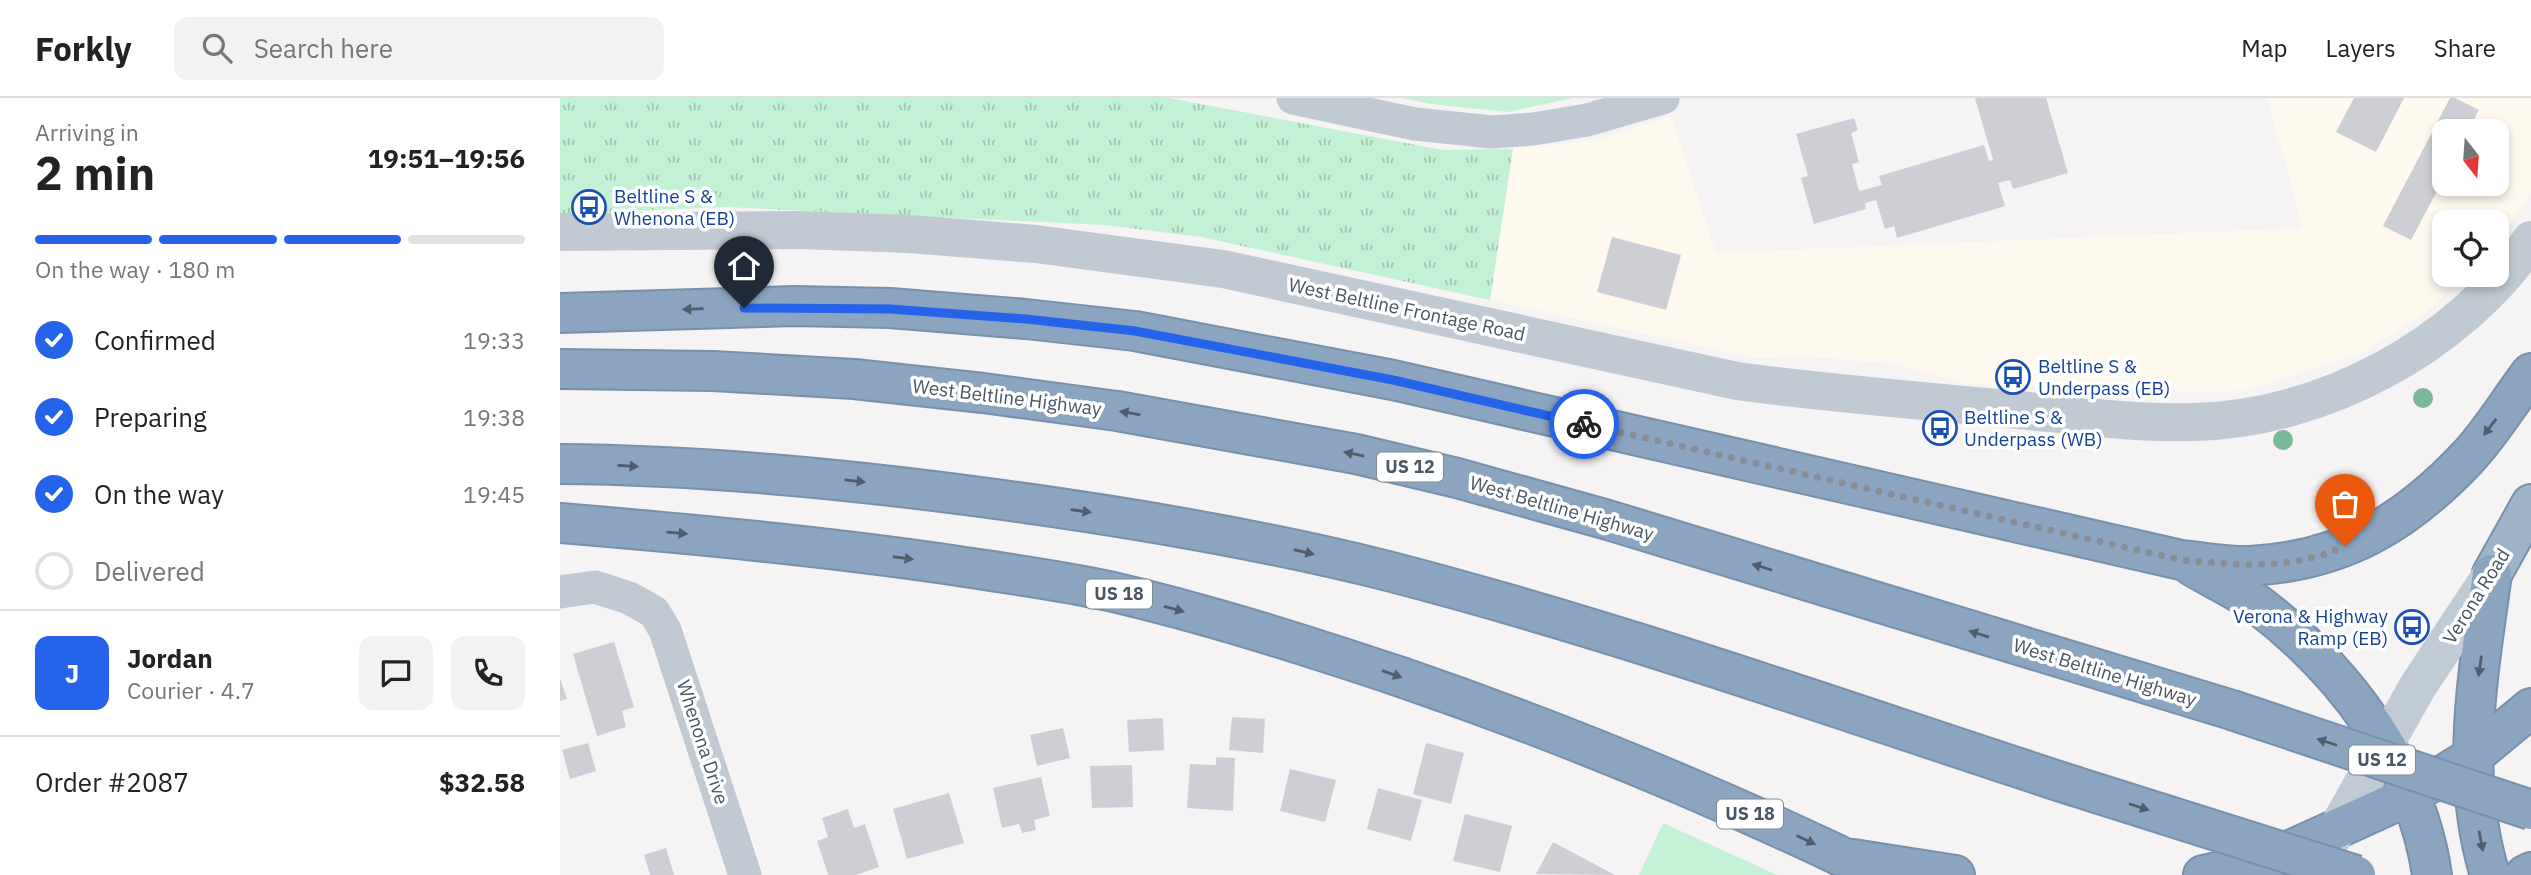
<!DOCTYPE html>
<html lang="en">
<head>
<meta charset="utf-8">
<style>
  body { margin:0; font-family:"IBM Plex Sans",sans-serif; background:#f2f2f2; color:#222; height:100vh; display:flex; flex-direction:column; font-size:26px; white-space:nowrap }
  * { box-sizing:border-box; margin:0 }
  p { font-size:23px; color:#767676 }
  .icon { flex:none; width:38px; height:38px; fill:none; stroke:currentColor; stroke-width:2; stroke-linecap:round; stroke-linejoin:round }
  .map { position:relative; flex:1; overflow:hidden }
  .side { display:flex; flex-direction:column; background:#fff; width:560px }
  .side>* { flex:none }
  .needle { width:46px; rotate:163deg }
  .buttons { position:absolute; left:1872px; top:21px; display:grid; gap:14px }
  .buttons a { display:grid; place-items:center; width:77px; height:77px; border-radius:14px; background:#fff; box-shadow:0 4px 10px #0003; font-size:35px }
  .pin { position:absolute; display:grid; place-items:center; width:60px; height:60px; color:#fff; margin:-72px -30px; border-radius:50% 50% 50% 0; rotate:-45deg; box-shadow:0 0 7px #0007 }
  .pin .icon { rotate:45deg }
  .courier { position:absolute; display:grid; place-items:center; width:70px; height:70px; margin:-35px; border:5px solid #2563eb; border-radius:50%; background:#fff; color:#222; box-shadow:0 2px 9px #0007 }
  .headline em { font-style:normal; font-weight:700 }
  .headline div { display:flex; flex-direction:column-reverse }
  .headline { display:flex; align-items:center; justify-content:space-between; height:119px; padding:0 35px }
  h1 { font-size:46px; font-weight:700; line-height:52px }
  .bar { display:grid; grid-template-columns:repeat(4,1fr); gap:10px 7px; align-content:center; height:84px; padding:0 35px }
  .bar i { height:9px; border-radius:5px; background:#e0e0e0 }
  .bar .on { background:#2563eb }
  .bar p { grid-column:span 4 }
  .line { display:flex; align-items:center; gap:18px; padding:0 35px; border-top:2px solid #e0e0e0 }
  .line div { flex:1 }
  .round { display:grid; place-items:center; flex:none; width:74px; height:74px; border-radius:14px; background:#f2f2f2 }
  ol { padding:0 35px; list-style:none }
  li { display:flex; align-items:center; gap:21px; height:77px }
  li p { margin-inline-start:auto }
  li .icon { padding:7px; border-radius:50%; background:#2563eb; color:#fff; stroke-width:4 }
  li:last-child { color:#767676 }
  li i { width:38px; height:38px; border:4px solid #e0e0e0; border-radius:50% }
  header { display:flex; align-items:center; gap:42px; box-sizing:border-box; height:98px; padding:0 35px; background:#fff; border-bottom:2px solid #e0e0e0 }
  header strong { font-size:33px }
  nav { display:flex; gap:38px; margin-inline-start:auto; font-size:24px }
  .search { width:490px; height:63px; background:#f2f2f2; display:flex; align-items:center; gap:18px; box-sizing:border-box; padding:0 24px; border-radius:14px; color:#767676; font-size:26px }
  main { display:flex; flex:1; min-height:0 }
  .map>svg:first-child { display:block }
  .commercial { fill:#fdf9ef; fill-rule:evenodd }
  .grass { fill:url(#grass-tufts) }
  .green { fill:#c3f1d5 }
  .building { fill:#cdcfd5 }
  .lines { fill:none; stroke-linecap:round; stroke-linejoin:round }
  .trunk-casing { stroke:#7690ad; stroke-width:42 }
  .motorway-casing { stroke:#7690ad; stroke-width:42 }
  .minor { stroke:#c1cad2; stroke-width:33 }
  .tertiary { stroke:#c1cad2; stroke-width:38 }
  .secondary { stroke:#c1cbd6; stroke-width:38 }
  .trunk { stroke:#9fb4c9; stroke-width:38 }
  .motorway { stroke:#8ba5c1; stroke-width:38 }
  .motorway-bridge-casing { stroke:#7690ad; stroke-width:42; stroke-linecap:butt }
  .motorway-bridge { stroke:#8ba5c1; stroke-width:38 }
  .tree { fill:#7bb799 }
  .oneway { fill:#505e6b }
  .done { stroke:#868d94; stroke-width:7; stroke-dasharray:0 12.6 }
  .route { stroke:#2563eb; stroke-width:9 }
  .labels { text-anchor:middle; stroke-width:7; stroke-linejoin:round; paint-order:stroke }
  .shield { fill:#fff; stroke:#808990; stroke-width:2 }
  .shield-label { font-size:18px; font-weight:bold; fill:#4a5661 }
  .transit-label { font-size:19px; fill:#164399; stroke:#fff; text-anchor:start }
  .street-label { font-size:19px; fill:#4a5661; stroke:#fff }
</style>
</head>
<body>
<header>
<strong>Forkly</strong>
<div class="search"><svg class="icon" aria-label="search" viewBox="0 0 24 24"><circle cx="10" cy="10" r="6"/><path d="M15 15l6 6"/></svg>Search here</div>
<nav><a>Map</a><a>Layers</a><a>Share</a></nav>
</header>
<main>
<section class="side">
<div class="headline"><div><h1>2 min</h1><p>Arriving in</p></div><em>19:51–19:56</em></div>
<div class="bar"><i class="on"></i><i class="on"></i><i class="on"></i><i></i><p>On the way · 180 m</p></div>
<ol>
<li><svg class="icon" aria-label="check" viewBox="0 0 24 24"><path d="M5 12l5 5 9-10"/></svg>Confirmed<p>19:33</p></li>
<li><svg class="icon" aria-label="check" viewBox="0 0 24 24"><path d="M5 12l5 5 9-10"/></svg>Preparing<p>19:38</p></li>
<li><svg class="icon" aria-label="check" viewBox="0 0 24 24"><path d="M5 12l5 5 9-10"/></svg>On the way<p>19:45</p></li>
<li><i></i>Delivered</li>
</ol>
<div class="line" style="height:126px"><b class="round" style="background:#2563eb;color:#fff">J</b><div><b>Jordan</b><p>Courier · 4.7</p></div><a class="round"><svg class="icon" aria-label="chat" viewBox="0 0 24 24"><path d="M4 5h16v11H9l-5 4z"/></svg></a><a class="round"><svg class="icon" aria-label="phone" viewBox="0 0 24 24"><path d="M5 4h4l2 5-3 2q2 4 5 5l2-3 5 2v4C11 20 4 13 5 4z"/></svg></a></div>
<div class="line" style="height:91px"><div>Order #2087</div><b>$32.58</b></div>
</section>
<div class="map">
<svg width="1971" height="777" viewBox="0 0 1971 777">
  <defs>
    <pattern id="grass-tufts" width="24" height="20" patternUnits="userSpaceOnUse" patternTransform="scale(1.75)"><rect width="24" height="20" fill="#c3f1d5"/><path d="M3 7l-1-3M5 7V3M7 7l1-3M15 17l-1-3M17 17v-4M19 17l1-3" fill="none" stroke="#a0c6b0"/></pattern>
  </defs>
  <rect width="100%" height="100%" fill="#f5f3f3"/>
  <!-- commercial -->
  <path class="commercial" d="M1708,0H1971V95L1937,145V124H1885V177H1906L1864,216L1801,256L1685,293L1600,294L1407,286L1334,266L1253,259L1195,260L930,202L953,51L1036,42L1111,18L1156,155L1742,130ZM1885,33H1937V86H1885Z"/>
  <!-- grass -->
  <path class="grass" d="M0,0H609L883,52L953,51L930,202L641,139L545,127L165,109L0,116Z"/>
  <!-- green -->
  <path class="green" d="M842,0H1013L948,14L871,6Z
    M1103,725L1217,777H1079Z"/>
  <!-- building -->
  <path class="building" d="M1415,0H1486L1508,75L1453,91L1450,82L1438,85L1445,108L1337,140L1334,128L1325,131L1316,102L1305,105L1306,111L1254,126L1241,80L1248,78L1236,36L1294,20L1298,32L1291,35L1299,64L1292,66L1299,93L1322,87L1319,78L1424,47L1429,63L1433,62Z
    M1794,0H1844L1816,54L1776,34Z
    M1890,0H1895L1919,12L1908,33H1885V78L1851,142L1823,128Z
    M1052,139L1121,157L1106,212L1037,194Z
    M54,544L74,609L62,613L66,629L37,638L13,556Z
    M0,581L7,601L0,603Z
    M672,619L705,621L703,655L669,652Z
    M603,620L604,652L569,654L567,622Z
    M503,630L510,660L477,668L470,637Z
    M28,645L36,673L10,681L2,652Z
    M866,645L904,655L891,706L853,696Z
    M656,659L675,660L673,713L627,710L630,666L656,667Z
    M572,667L573,709L532,710L530,668Z
    M730,671L776,682L765,724L720,713Z
    M481,679L490,718L474,722L476,732L462,735L459,726L442,730L433,690Z
    M818,690L862,702L851,743L807,731Z
    M389,695L404,745L347,761L333,711Z
    M288,711L294,730L305,726L319,769L296,777H268L257,743L268,739L262,720Z
    M905,716L952,728L940,774L893,763Z
    M993,744L1055,777L976,776Z
    M106,750L114,777H90L84,757Z"/>
  <g class="lines">
    <!-- trunk casing -->
    <g class="trunk-casing">
      <path id="trunk" d="M1932,476L1971,406"/>
    </g>
    <!-- motorway casing -->
    <g class="motorway-casing">
      <path id="motorway" d="M0,215L234,208L330,210L466,221L575,233L833,282L1621,462C1643,464 1668,469 1690,468C1782,463 1845,426 1907,360C1931,335 1950,302 1971,275
        M0,271L153,273L294,281L423,295L557,313L796,356L897,380L1048,422L1672,612
        M0,366C143,367 287,381 428,400C563,418 696,440 828,473C1060,533 1286,614 1514,688
        M0,425C131,436 262,448 392,467C444,475 497,482 549,493C648,516 745,547 841,579C1004,635 1164,701 1320,777
        M1632,468C1653,481 1677,491 1697,506C1784,572 1856,667 1872,777
        M1293,761L1395,777
        M1643,777L1704,764L1851,697L1912,659L1971,610
        M1930,777C1899,676 1918,578 1932,476
        M1965,777L1971,774"/>
    </g>
    <!-- minor -->
    <path class="minor" d="M733,0L855,26L932,34L973,31L1027,22L1103,0
      M0,494L35,489L69,500L94,514L105,532L185,777"/>
    <!-- tertiary -->
    <path class="tertiary" d="M0,134L239,132L349,136L476,146L663,171L1177,283C1264,295 1352,302 1439,310C1504,316 1570,326 1634,324C1763,321 1899,248 1971,142"/>
    <!-- secondary -->
    <path class="secondary" d="M1768,747L1858,588L1932,476"/>
    <!-- trunk -->
    <use href="#trunk" class="trunk"/>
    <!-- motorway -->
    <use href="#motorway" class="motorway"/>
    <!-- motorway-bridge casing -->
    <g class="motorway-bridge-casing">
      <path id="motorway-bridge" d="M1672,612L1971,712
        M1514,688L1796,777"/>
    </g>
    <!-- motorway-bridge -->
    <use href="#motorway-bridge" class="motorway-bridge"/>
  </g>
  <!-- trees -->
  <g class="tree">
    <circle cx="1863" cy="300" r="10"/>
    <circle cx="1723" cy="342" r="10"/>
  </g>
  <!-- one-way arrows -->
  <defs><path id="oneway-solid" d="M-6-.8H1V-3.2L6.5 0L1 3.2V.8H-6Z" transform="scale(1.75)"/></defs>
  <g class="oneway">
    <use href="#oneway-solid" transform="translate(133 211) rotate(178)"/>
    <use href="#oneway-solid" transform="translate(570 315) rotate(-170)"/>
    <use href="#oneway-solid" transform="translate(1930 329) rotate(127)"/>
    <use href="#oneway-solid" transform="translate(794 356) rotate(-168)"/>
    <use href="#oneway-solid" transform="translate(68 368) rotate(4)"/>
    <use href="#oneway-solid" transform="translate(295 383) rotate(6)"/>
    <use href="#oneway-solid" transform="translate(521 413) rotate(8)"/>
    <use href="#oneway-solid" transform="translate(117 435) rotate(5)"/>
    <use href="#oneway-solid" transform="translate(744 454) rotate(13)"/>
    <use href="#oneway-solid" transform="translate(343 460) rotate(8)"/>
    <use href="#oneway-solid" transform="translate(1202 469) rotate(-163)"/>
    <use href="#oneway-solid" transform="translate(614 511) rotate(15)"/>
    <use href="#oneway-solid" transform="translate(1419 536) rotate(-163)"/>
    <use href="#oneway-solid" transform="translate(1920 568) rotate(98)"/>
    <use href="#oneway-solid" transform="translate(832 576) rotate(19)"/>
    <use href="#oneway-solid" transform="translate(1767 644) rotate(-162)"/>
    <use href="#oneway-solid" transform="translate(1579 709) rotate(18)"/>
    <use href="#oneway-solid" transform="translate(1246 742) rotate(25)"/>
    <use href="#oneway-solid" transform="translate(1921 743) rotate(79)"/>
  </g>
  <g class="lines">
    <!-- done -->
    <path class="done" d="M1024,326L1621,462C1678,467 1731,473 1785,448"/>
    <!-- route -->
    <path class="route" d="M184,210L330,211L466,221L575,233L833,282L1024,326"/>
  </g>
  <!-- icons -->
  <defs>
    <g id="bus-ring" transform="scale(1.75)"><circle r="9.5" fill="#fff" stroke="#1a4fb4" stroke-width="1.5"/><path d="M-5-6H5V4H4V6H2V4H-2V6H-4V4H-5ZM-3.5-4V0h7V-4ZM-3.5 1.2v1.5H-2V1.2ZM2 1.2v1.5H3.5V1.2Z" fill="#1a4fb4"/></g>
  </defs>
  <g fill-rule="evenodd">
    <use href="#bus-ring" x="29" y="109"/>
    <use href="#bus-ring" x="1453" y="279"/>
    <use href="#bus-ring" x="1380" y="330"/>
    <use href="#bus-ring" x="1852" y="529"/>
  </g>
  <g class="labels">
    <!-- shield labels -->
    <g class="shield">
      <rect x="817" y="354.5" width="66" height="29" rx="5"/>
      <rect x="526" y="481.5" width="66" height="29" rx="5"/>
      <rect x="1789" y="647.5" width="66" height="29" rx="5"/>
      <rect x="1157" y="701.5" width="66" height="29" rx="5"/>
    </g>
    <g class="shield-label">
      <text x="850" y="375">US 12</text>
      <text x="559" y="502">US 18</text>
      <text x="1822" y="668">US 12</text>
      <text x="1190" y="722">US 18</text>
    </g>
    <!-- transit labels -->
    <g class="transit-label">
      <text x="54" y="105">Beltline S &amp;<tspan x="54" dy="22">Whenona (EB)</tspan></text>
      <text x="1478" y="275">Beltline S &amp;<tspan x="1478" dy="22">Underpass (EB)</tspan></text>
      <text x="1404" y="326">Beltline S &amp;<tspan x="1404" dy="22">Underpass (WB)</tspan></text>
      <text x="1828" y="525" text-anchor="end">Verona &amp; Highway<tspan x="1828" dy="22">Ramp (EB)</tspan></text>
    </g>
    <!-- street labels -->
    <g class="street-label">
      <text transform="translate(847 211) rotate(12)" y="7">West Beltline Frontage Road</text>
      <text transform="translate(447 299) rotate(7)" y="7">West Beltline Highway</text>
      <text transform="translate(1002 410) rotate(16)" y="7">West Beltline Highway</text>
      <text transform="translate(1916 498) rotate(-58)" y="7">Verona Road</text>
      <text transform="translate(1545 574) rotate(17)" y="7">West Beltline Highway</text>
      <text transform="translate(143 644) rotate(72)" y="7">Whenona Drive</text>
    </g>
  </g>
</svg>
<div class="buttons">
<a><svg class="needle" viewBox="-14 -14 28 28"><path d="M0-13l5 13h-10z" fill="#e53935"/><path d="M0 13l5-13h-10z" fill="#767676"/></svg></a>
<a><svg class="icon" aria-label="locate" viewBox="0 0 24 24"><circle cx="12" cy="12" r="6"/><path d="M12 2v4M12 18v4M2 12h4M18 12h4"/></svg></a>
</div>
<div class="pin" style="left:1785px;top:448px;background:#ea580c"><svg class="icon" aria-label="bag" viewBox="0 0 24 24"><path d="M5 8h14l-1 12H6zM9 8a3 3 0 0 1 6 0"/></svg></div>
<div class="pin" style="left:184px;top:210px;background:#1f2937"><svg class="icon" aria-label="home" viewBox="0 0 24 24"><path d="M3 11l9-7 9 7M6 9v11h12V9"/></svg></div>
<div class="courier" style="left:1024px;top:326px"><svg class="icon" aria-label="bike" viewBox="0 0 24 24"><circle cx="6" cy="16" r="4"/><circle cx="18" cy="16" r="4"/><path d="M6 16l4-8h5l3 8M10 8l3 8H6M13 5h3"/></svg></div>
</div>
</main>
</body>
</html>
